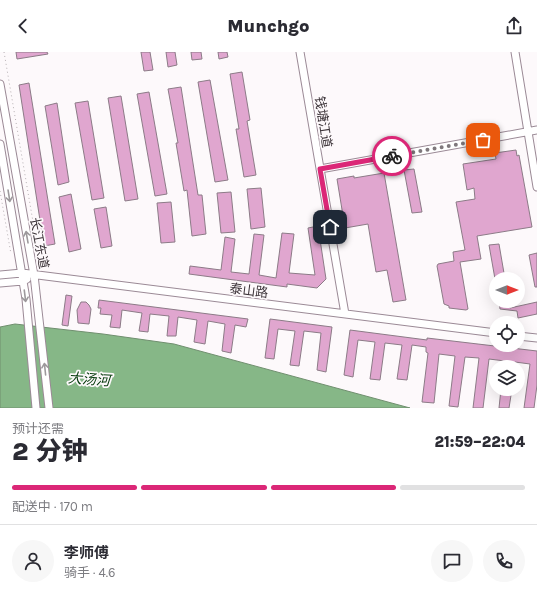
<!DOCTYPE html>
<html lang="zh">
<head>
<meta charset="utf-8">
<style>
  body { margin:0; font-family:Karla,"Noto Sans SC",sans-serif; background:#f7f7f7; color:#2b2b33; height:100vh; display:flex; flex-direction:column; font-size:15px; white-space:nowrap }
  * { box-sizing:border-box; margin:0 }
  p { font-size:13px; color:#7c7c81 }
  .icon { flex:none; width:22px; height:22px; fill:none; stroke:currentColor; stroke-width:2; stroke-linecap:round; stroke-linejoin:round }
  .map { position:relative; height:356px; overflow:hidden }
  .panel { display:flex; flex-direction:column; background:#fff; flex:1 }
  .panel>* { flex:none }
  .needle { width:26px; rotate:90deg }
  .buttons { position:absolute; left:489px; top:220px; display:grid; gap:8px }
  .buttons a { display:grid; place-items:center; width:36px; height:36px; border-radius:50%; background:#fff; box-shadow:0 4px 16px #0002; font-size:20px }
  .pin { position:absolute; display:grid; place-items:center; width:34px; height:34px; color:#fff; margin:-17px; border-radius:8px; box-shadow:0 2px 6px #0006 }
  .courier { position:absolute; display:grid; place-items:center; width:40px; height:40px; margin:-20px; border:3px solid #db2777; border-radius:50%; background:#fff; color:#222; box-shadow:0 1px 5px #0007 }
  .headline em { font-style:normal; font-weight:800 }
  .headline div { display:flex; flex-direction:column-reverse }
  .headline { display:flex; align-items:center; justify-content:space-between; height:68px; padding:0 12px }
  h1 { font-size:26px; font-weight:800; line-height:30px }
  .bar { display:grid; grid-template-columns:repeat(4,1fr); gap:6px 4px; align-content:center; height:48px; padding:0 12px }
  .bar i { height:5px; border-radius:3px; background:#e1e1e2 }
  .bar .active { background:#db2777 }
  .bar p { grid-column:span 4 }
  .line { display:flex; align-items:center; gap:10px; padding:0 12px; border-top:1px solid #e1e1e2 }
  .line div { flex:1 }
  .round { display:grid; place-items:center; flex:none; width:42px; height:42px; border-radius:21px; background:#f7f7f7 }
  header { display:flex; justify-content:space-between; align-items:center; height:52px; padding:0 12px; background:#fff; font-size:18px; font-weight:800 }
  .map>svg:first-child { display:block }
  .water { fill:#86b787; stroke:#708f6f }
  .building { fill:#e0a6cf; stroke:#8c7b87 }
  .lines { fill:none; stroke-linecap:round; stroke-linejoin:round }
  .secondary-casing { stroke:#9b8a96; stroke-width:9 }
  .path { stroke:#b6b0b3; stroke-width:1; stroke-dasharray:1 3; stroke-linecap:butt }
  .secondary { stroke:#fff; stroke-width:7 }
  .oneway { stroke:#9d999c }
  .done { stroke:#7f787c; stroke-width:4; stroke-dasharray:0 7.2 }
  .route { stroke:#db2777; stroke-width:5 }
  .labels { text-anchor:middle; stroke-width:3.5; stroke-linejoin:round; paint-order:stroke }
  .street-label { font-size:13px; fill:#3b3338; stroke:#fdf9fb }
  .water-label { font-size:14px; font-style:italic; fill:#003708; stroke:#fdf9fb }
</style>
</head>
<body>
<header><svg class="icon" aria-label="back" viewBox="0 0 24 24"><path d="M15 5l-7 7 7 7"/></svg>Munchgo<svg class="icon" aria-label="share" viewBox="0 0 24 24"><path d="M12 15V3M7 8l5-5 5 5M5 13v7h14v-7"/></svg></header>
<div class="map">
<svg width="537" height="356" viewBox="0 0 537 356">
  <rect width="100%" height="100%" fill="#fdf9fb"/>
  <!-- water -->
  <path class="water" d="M15,272L103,282L174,292L410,356H0V275Z"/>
  <!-- building -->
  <path class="building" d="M16,0H47L48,2L17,7Z
    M141,0H150L153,18L144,19Z
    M166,0H175L177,13L168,15Z
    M191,0H201L202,7L192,8Z
    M218,0H227L228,5L219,7Z
    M242,20L250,68L247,69L256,123L244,125L236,77H239L230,22Z
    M210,28L228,128L215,130L198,30Z
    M29,31L55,192L44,194L19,33Z
    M181,35L198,143H202L206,182L192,184L187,138L184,139L176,91H178L168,37Z
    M149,40L167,142L155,144L137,42Z
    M121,44L138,147L125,149L108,46Z
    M88,49L104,146L92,148L75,51Z
    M57,51L69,130L58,133L45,54Z
    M516,98L517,104L519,103L532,175L477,184L481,207L460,210L468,257L466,258L449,256V254L444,252L437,214L438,212L454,209L453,200L465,198L456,150L475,147L474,136L467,138L463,112L496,107L495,101Z
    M414,117L422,160L412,161L404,118Z
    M384,121L406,248L393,250L387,218L376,220L368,172L345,176L337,127L354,124V126Z
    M261,136L265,175L251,177L247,137Z
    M231,140L235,180L221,181L217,141Z
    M71,142L81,197L69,200L59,145Z
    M171,150L175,190L161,191L157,151Z
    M106,155L112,194L101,196L94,157Z
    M318,174L326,227L317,236L287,232V235L189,222L190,214L221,218L225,185L235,187L231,220L249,222L254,182L264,183L259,223L276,226L282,181L294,182L289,221L315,223L308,176Z
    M499,192L505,227H495L489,193Z
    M537,201V235H535L529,203Z
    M66,243L72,244L68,274L62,273Z
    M99,248L248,267L246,275L235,273L231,301L222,299L225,272L208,269L205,292L194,290L197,268L178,265L176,284H167L169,264L150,262L148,280L139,279L142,261L122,258L120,276L110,275L112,263L100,262L101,256H98Z
    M499,249H509L510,256L537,250V262L518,266L517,259L500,257Z
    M81,250H86L89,253L91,257L89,272L78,271L77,258Z
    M270,267L332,275L326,320L317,318L321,281L304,279L299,314L290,313L295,279L278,277L274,307L265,306Z
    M350,278L427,288V286L537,299V333L534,356H524L530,312L515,310V315H504L505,309L489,307L483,356H473L479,306L465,305L458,355L449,354L455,304L439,302L434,351L422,350L428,301L426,300V295L412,293L407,328L397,327L402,293L385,291L380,328L370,327L375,290L358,288L353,325L344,323Z
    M501,337H512L509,356H499Z"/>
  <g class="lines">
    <!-- secondary casing -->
    <g class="secondary-casing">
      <path id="secondary" d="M300,0L345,262
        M515,0L537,135
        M0,32L34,223L49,356
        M0,92L26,247L36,356
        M320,117L537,78
        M0,223L22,221L496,281
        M0,231L23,229L27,227
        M518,284L537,286"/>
    </g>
    <!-- path -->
    <path class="path" d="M4,0L38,199
      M0,139L11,202"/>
    <!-- secondary -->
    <use href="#secondary" class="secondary"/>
  </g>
  <!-- one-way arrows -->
  <defs><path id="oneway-shaft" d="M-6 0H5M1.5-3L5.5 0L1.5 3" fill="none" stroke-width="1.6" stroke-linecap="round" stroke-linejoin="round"/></defs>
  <g class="oneway">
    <use href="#oneway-shaft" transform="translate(9 144) rotate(81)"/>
    <use href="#oneway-shaft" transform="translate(27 185) rotate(-100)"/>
    <use href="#oneway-shaft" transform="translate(25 244) rotate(83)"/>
    <use href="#oneway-shaft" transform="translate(45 317) rotate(-96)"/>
  </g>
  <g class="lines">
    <!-- done -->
    <path class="done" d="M392,104L483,88"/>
    <!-- route -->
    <path class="route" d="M330,175L320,117L392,104"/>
  </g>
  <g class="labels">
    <!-- street labels -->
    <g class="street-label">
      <text transform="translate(324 70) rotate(81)" y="5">钱塘江道</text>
      <text transform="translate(40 191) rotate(79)" y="5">长江东道</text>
      <text transform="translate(249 238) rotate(7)" y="5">泰山路</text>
    </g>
    <!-- water labels -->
    <g class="water-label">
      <text transform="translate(89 327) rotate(4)" y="5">大汤河</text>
    </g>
  </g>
</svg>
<div class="buttons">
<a><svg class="needle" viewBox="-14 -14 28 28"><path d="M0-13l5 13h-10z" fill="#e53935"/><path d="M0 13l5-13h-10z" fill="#7c7c81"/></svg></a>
<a><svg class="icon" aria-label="locate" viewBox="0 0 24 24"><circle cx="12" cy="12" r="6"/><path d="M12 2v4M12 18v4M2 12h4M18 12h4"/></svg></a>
<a><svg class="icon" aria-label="layers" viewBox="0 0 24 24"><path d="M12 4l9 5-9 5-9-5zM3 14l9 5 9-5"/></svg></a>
</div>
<div class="pin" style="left:483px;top:88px;background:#ea580c"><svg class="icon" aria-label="bag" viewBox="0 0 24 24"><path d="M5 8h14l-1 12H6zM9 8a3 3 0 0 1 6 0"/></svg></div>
<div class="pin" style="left:330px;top:175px;background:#1f2937"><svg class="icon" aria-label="home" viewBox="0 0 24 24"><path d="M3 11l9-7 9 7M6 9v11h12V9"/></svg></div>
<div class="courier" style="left:392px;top:104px"><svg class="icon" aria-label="bike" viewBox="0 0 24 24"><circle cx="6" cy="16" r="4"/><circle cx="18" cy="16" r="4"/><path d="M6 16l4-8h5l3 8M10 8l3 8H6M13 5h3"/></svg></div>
</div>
<section class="panel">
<div class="headline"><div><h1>2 分钟</h1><p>预计还需</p></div><em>21:59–22:04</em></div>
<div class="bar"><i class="active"></i><i class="active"></i><i class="active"></i><i></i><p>配送中 · 170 m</p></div>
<div class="line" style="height:72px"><a class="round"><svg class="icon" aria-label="person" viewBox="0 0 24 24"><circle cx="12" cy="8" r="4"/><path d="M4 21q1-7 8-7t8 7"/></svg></a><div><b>李师傅</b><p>骑手 · 4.6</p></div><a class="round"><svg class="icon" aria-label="chat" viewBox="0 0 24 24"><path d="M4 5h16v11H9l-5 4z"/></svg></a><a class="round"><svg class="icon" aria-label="phone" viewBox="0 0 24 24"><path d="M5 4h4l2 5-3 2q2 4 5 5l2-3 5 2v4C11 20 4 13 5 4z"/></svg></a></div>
</section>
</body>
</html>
